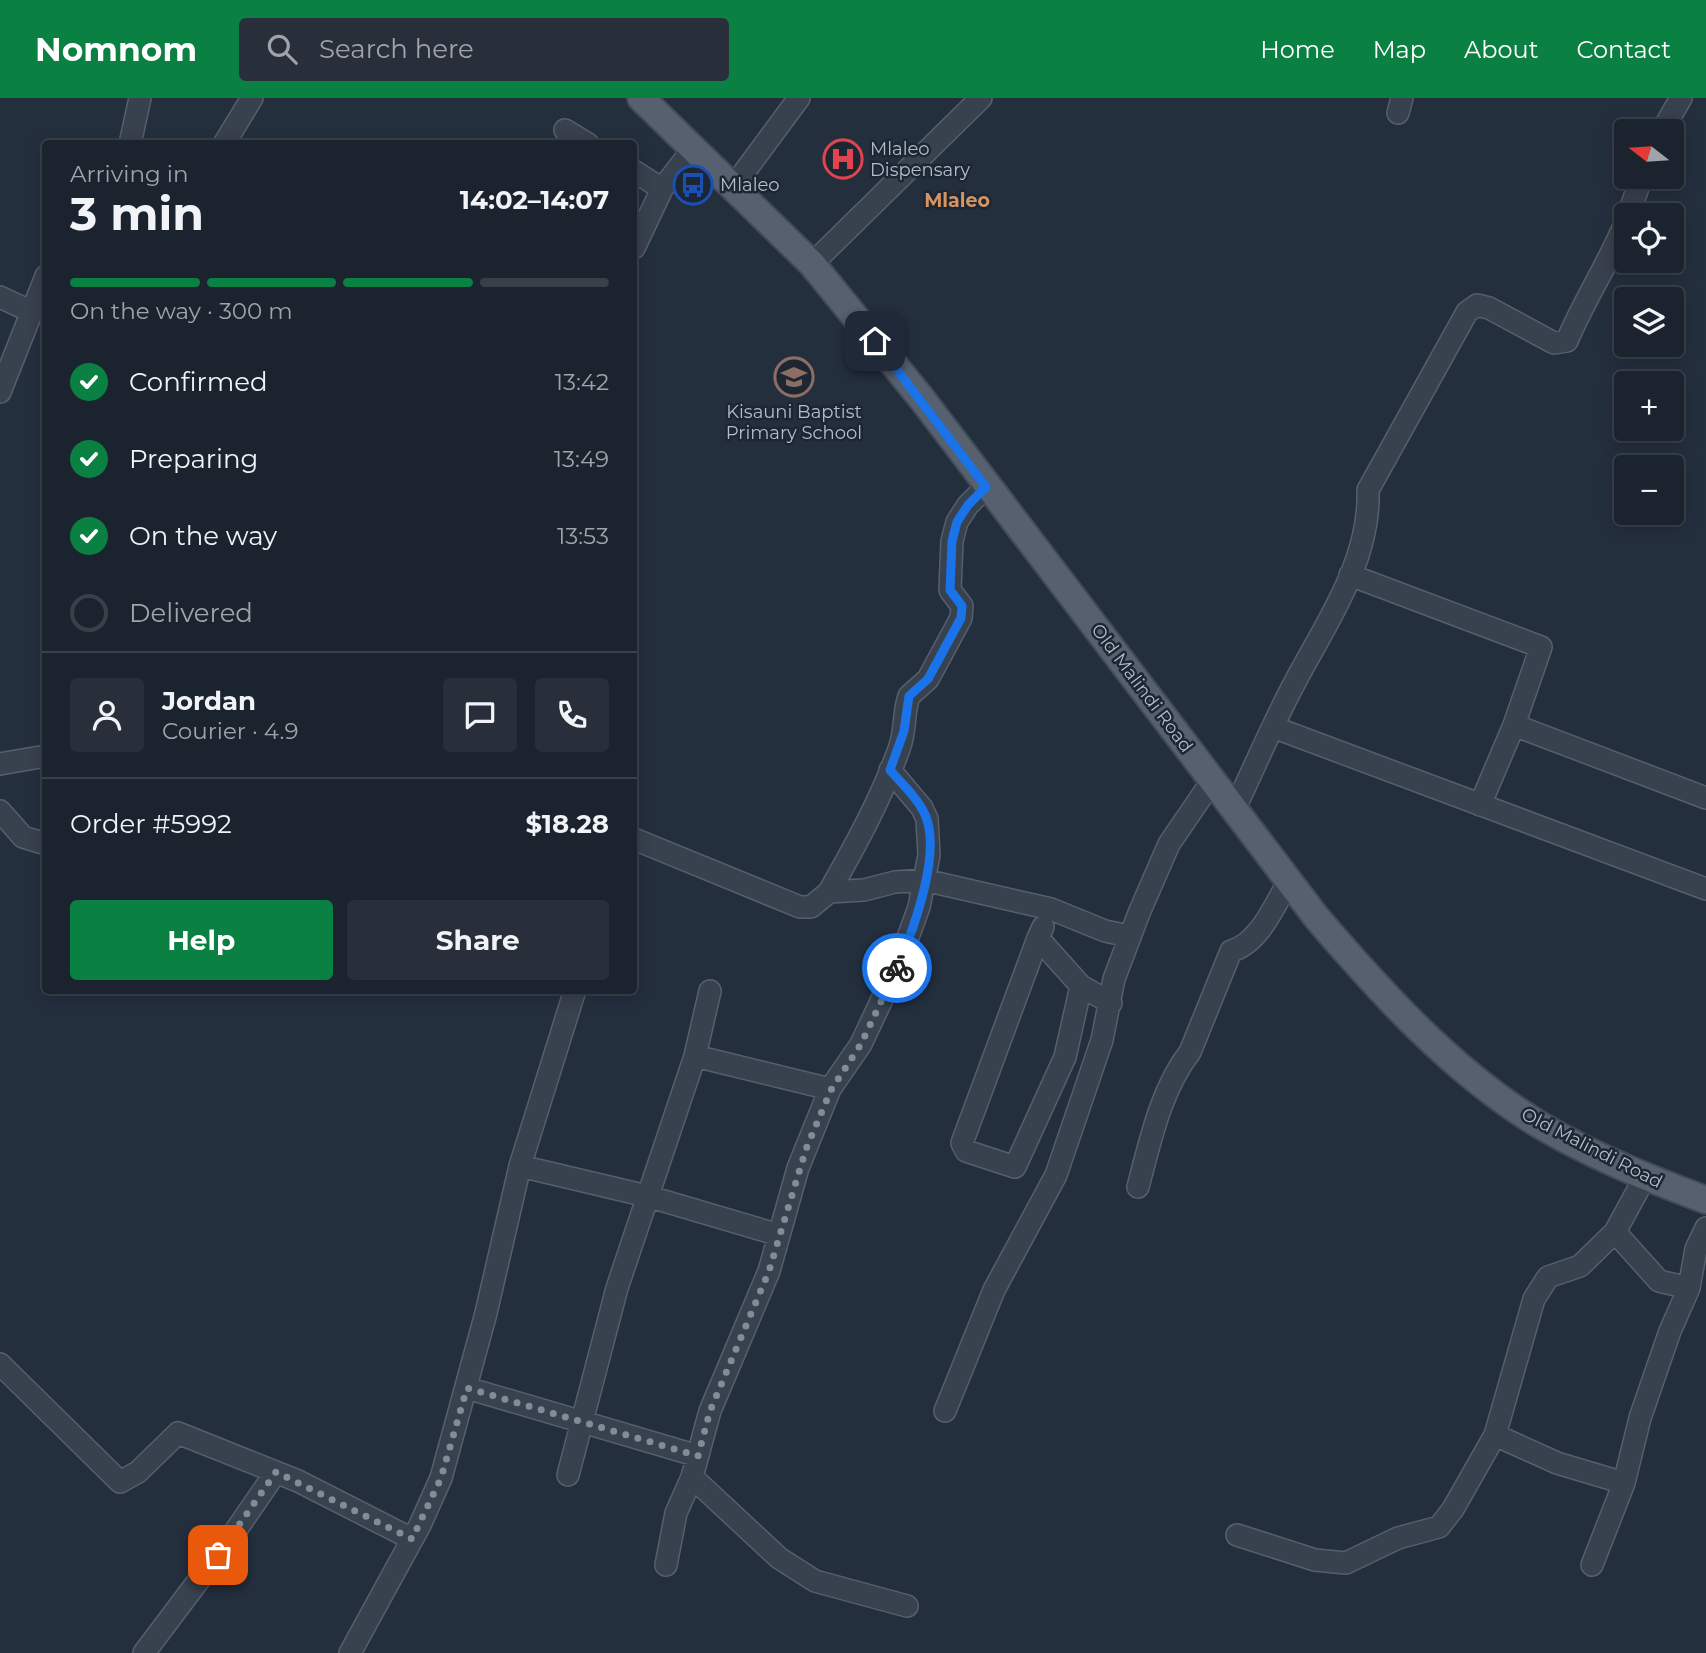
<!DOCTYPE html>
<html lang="en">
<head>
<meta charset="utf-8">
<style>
  body { margin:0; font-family:Montserrat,sans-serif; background:#282f3a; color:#f1f3f6; height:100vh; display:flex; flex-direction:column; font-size:26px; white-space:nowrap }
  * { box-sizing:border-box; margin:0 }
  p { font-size:23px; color:#a0a4aa }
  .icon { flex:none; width:38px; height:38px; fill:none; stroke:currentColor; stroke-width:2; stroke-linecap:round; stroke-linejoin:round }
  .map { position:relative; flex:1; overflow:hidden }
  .sheet { position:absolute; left:42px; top:42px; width:595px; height:854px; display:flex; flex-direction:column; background:#1b232e; border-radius:7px; box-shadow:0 4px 18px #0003,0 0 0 2px #39404a }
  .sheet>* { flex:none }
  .needle { width:46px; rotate:287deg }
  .buttons { position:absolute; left:1614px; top:21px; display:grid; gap:14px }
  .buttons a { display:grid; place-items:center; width:70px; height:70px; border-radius:7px; background:#1b232e; box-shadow:0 4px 18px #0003,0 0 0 2px #39404a; font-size:35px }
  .pin { position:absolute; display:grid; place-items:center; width:60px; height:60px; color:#fff; margin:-30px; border-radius:14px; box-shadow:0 4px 10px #0006 }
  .courier { position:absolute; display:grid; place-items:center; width:70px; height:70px; margin:-35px; border:5px solid #1a73e8; border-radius:50%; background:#fff; color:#222; box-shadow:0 2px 9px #0007 }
  .headline em { font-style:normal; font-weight:700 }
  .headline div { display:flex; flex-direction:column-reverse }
  .headline { display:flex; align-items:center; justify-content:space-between; height:119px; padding:0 28px }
  h1 { font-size:46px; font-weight:700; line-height:52px }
  .bar { display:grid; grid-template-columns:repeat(4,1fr); gap:10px 7px; align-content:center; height:84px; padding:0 28px }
  .bar i { height:9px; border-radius:5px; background:#39404a }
  .bar .on { background:#0b8043 }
  .bar p { grid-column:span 4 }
  .line { display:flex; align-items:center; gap:18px; padding:0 28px; border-top:2px solid #39404a }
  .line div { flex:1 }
  .round { display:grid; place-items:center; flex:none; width:74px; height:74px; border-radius:7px; background:#282f3a }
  ol { padding:0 28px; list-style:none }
  li { display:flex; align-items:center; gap:21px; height:77px }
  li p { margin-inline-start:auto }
  li .icon { padding:7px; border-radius:50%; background:#0b8043; color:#fff; stroke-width:4 }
  li:last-child { color:#a0a4aa }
  li i { width:38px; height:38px; border:4px solid #39404a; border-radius:50% }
  .action { display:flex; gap:14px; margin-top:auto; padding:14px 28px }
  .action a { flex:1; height:80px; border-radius:7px; background:#0b8043; color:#fff; font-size:28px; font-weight:700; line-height:80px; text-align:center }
  .action a+a { background:#282f3a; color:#f1f3f6 }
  header { display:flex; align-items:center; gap:42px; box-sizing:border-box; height:98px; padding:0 35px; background:#0b8043; color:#fff }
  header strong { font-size:33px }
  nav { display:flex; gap:38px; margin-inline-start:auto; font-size:24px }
  .search { width:490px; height:63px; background:#282f3a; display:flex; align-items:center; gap:18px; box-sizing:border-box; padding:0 24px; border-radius:7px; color:#a0a4aa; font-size:26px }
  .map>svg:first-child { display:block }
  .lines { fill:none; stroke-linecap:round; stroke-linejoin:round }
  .minor-casing { stroke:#565f6c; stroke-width:24 }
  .major-casing { stroke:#414a57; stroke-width:30 }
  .minor { stroke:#38414e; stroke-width:21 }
  .major { stroke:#56606e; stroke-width:26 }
  .done { stroke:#828b98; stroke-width:7; stroke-dasharray:0 12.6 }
  .route { stroke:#1a73e8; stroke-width:9 }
  .labels { text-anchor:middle; stroke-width:5; stroke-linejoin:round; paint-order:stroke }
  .poi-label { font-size:18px; fill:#b4bcc9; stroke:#1d2633; text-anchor:start }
  .street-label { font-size:18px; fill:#b4bcc9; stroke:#1d2633 }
  .neighbourhood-label { font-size:19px; font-weight:bold; fill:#d59563; stroke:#1d2633 }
</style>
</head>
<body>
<header>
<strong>Nomnom</strong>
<div class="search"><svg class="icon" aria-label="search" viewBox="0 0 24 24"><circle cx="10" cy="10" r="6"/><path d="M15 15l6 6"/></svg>Search here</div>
<nav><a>Home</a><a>Map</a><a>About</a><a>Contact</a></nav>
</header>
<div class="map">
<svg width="1706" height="1555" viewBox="0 0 1706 1555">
  <rect width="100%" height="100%" fill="#242f3e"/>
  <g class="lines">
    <!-- minor casing -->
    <g class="minor-casing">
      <path id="minor" d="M1398,15L1402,0
        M565,32L588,46
        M1662,33L1681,0
        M130,46L140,0
        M224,46L252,0
        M634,73L662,91
        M734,88L799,0
        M1628,117L1642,79
        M634,150L662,91L693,51
        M812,166L981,0
        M0,199L32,214
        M0,294L46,178
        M1350,477L1541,549L1514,627L1480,707
        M1514,627L1706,700
        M1273,629L1706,791
        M0,666L46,658
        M1235,710C1255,668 1273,625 1295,584C1326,525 1371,462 1368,392L1467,214L1477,207L1489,210L1554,245L1567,243C1584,202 1609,165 1626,123
        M0,713L23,739L46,746
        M634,741L800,809H811L829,794L864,792L895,784L924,782L1051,811L1105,833L1129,838
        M829,794C855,748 881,701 899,651C906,633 903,615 909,598L928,581L961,520L962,508L950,492L952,443L957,424L968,407L986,389
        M1043,829L1038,840L1081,888L1111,905
        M1038,840L962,1045L966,1053L1015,1069L1065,959L1081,888
        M695,958L830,991
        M520,1068L647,1098L779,1137
        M1138,1089C1150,1044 1161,991 1190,954L1231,853C1260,845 1275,806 1290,781
        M1615,1134L1659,1183L1689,1190
        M0,1266L120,1384L138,1374L178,1335L298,1383L412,1441
        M467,1290L698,1358
        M945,1313L994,1192L1056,1077L1102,942L1114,881L1139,815L1169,746L1212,683
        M568,1377L617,1190L695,958L710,893
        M692,1379L779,1460L815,1483L907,1508
        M1624,1385L1557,1365L1495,1337L1534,1201L1548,1179L1580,1168L1615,1134L1645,1079
        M1237,1437L1315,1462L1346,1465L1398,1440L1439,1429L1453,1411L1495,1337
        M666,1467L676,1415L692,1379L710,1313L769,1173L798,1070L830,991L861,946L898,867L919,809L929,757L927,721L922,710L890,672
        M1592,1467L1624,1385L1640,1320L1670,1233L1689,1190L1696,1151L1706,1130
        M144,1555L232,1438L276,1374
        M350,1555L420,1427L441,1380L486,1215L520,1068L575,892"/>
    </g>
    <!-- major casing -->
    <g class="major-casing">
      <path id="major" d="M641,0L812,166L922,301L1317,820C1382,896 1454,975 1540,1027C1592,1058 1650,1081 1706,1102"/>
    </g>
    <!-- minor -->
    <use href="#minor" class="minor"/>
    <!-- major -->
    <use href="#major" class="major"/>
  </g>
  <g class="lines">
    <!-- done -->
    <path class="done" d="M218,1457L276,1374L412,1441L441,1380L467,1290L698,1358L710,1313L769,1173L806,1051L831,992L861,946L897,870"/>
    <!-- route -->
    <path class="route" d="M875,243L986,389L968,407L957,424L952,443L950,492L962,508L961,520L928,581L909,598L904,633L890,672C902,686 919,701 926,719C941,758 913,833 897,870"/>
  </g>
  <!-- icons -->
  <defs>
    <g id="hospital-ring" transform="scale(2.0125)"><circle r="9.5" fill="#1d2633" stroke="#e0444e" stroke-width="1.5"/><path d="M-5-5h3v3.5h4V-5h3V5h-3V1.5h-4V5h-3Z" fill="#e0444e"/></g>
    <g id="bus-ring" transform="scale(2.0125)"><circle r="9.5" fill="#1d2633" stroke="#1a4fb4" stroke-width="1.5"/><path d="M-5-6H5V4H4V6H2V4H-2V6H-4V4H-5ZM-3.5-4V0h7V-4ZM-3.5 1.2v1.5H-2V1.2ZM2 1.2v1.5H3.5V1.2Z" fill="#1a4fb4"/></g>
    <g id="school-ring" transform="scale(2.0125)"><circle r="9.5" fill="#1d2633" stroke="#8d6e63" stroke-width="1.5"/><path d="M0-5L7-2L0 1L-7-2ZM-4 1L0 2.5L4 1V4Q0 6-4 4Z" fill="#8d6e63"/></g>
  </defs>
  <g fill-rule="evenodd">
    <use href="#hospital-ring" x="843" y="61"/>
    <use href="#bus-ring" x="693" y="87"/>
    <use href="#school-ring" x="794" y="279"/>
  </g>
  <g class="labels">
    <!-- poi labels -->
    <g class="poi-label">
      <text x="870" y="57">Mlaleo<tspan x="870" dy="21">Dispensary</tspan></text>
      <text x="720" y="93">Mlaleo</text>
      <text x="794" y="320" text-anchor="middle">Kisauni Baptist<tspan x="794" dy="21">Primary School</tspan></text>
    </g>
    <!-- street labels -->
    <g class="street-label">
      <text transform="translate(1142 590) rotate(53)" y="6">Old Malindi Road</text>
      <text transform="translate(1592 1050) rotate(27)" y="6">Old Malindi Road</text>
    </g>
    <!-- neighbourhood labels -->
    <g class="neighbourhood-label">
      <text x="957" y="109">Mlaleo</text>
    </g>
  </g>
</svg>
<div class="buttons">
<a><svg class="needle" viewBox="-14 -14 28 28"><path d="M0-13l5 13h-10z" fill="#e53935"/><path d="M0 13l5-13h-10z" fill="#a0a4aa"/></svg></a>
<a><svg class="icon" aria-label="locate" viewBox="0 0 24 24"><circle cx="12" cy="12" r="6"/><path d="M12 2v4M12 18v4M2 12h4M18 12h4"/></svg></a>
<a><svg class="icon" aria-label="layers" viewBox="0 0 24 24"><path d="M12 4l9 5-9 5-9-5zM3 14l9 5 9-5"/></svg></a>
<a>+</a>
<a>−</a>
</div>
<div class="pin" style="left:218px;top:1457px;background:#ea580c"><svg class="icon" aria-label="bag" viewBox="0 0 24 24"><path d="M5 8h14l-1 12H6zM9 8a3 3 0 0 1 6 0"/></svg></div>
<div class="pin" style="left:875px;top:243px;background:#1f2937"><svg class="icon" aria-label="home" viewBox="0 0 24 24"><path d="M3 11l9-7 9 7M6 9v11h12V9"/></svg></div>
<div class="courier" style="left:897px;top:870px"><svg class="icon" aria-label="bike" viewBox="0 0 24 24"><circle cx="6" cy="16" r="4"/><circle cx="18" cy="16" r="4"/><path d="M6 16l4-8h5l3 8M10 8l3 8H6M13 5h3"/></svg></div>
<section class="sheet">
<div class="headline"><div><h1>3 min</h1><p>Arriving in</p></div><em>14:02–14:07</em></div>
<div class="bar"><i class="on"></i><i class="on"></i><i class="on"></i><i></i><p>On the way · 300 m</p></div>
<ol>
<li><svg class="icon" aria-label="check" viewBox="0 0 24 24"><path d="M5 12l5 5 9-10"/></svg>Confirmed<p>13:42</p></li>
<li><svg class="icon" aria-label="check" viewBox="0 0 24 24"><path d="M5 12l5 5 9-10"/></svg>Preparing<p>13:49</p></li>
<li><svg class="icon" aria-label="check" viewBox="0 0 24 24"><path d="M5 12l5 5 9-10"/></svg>On the way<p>13:53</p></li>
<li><i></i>Delivered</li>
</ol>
<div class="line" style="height:126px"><a class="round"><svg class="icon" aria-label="person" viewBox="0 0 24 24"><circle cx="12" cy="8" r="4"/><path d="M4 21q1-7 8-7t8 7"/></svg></a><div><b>Jordan</b><p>Courier · 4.9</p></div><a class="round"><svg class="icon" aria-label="chat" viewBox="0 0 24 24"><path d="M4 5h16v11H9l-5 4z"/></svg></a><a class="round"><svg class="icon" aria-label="phone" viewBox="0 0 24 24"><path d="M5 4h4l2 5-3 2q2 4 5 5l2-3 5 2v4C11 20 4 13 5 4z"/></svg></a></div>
<div class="line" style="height:91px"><div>Order #5992</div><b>$18.28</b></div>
<div class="action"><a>Help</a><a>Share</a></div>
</section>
</div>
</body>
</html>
